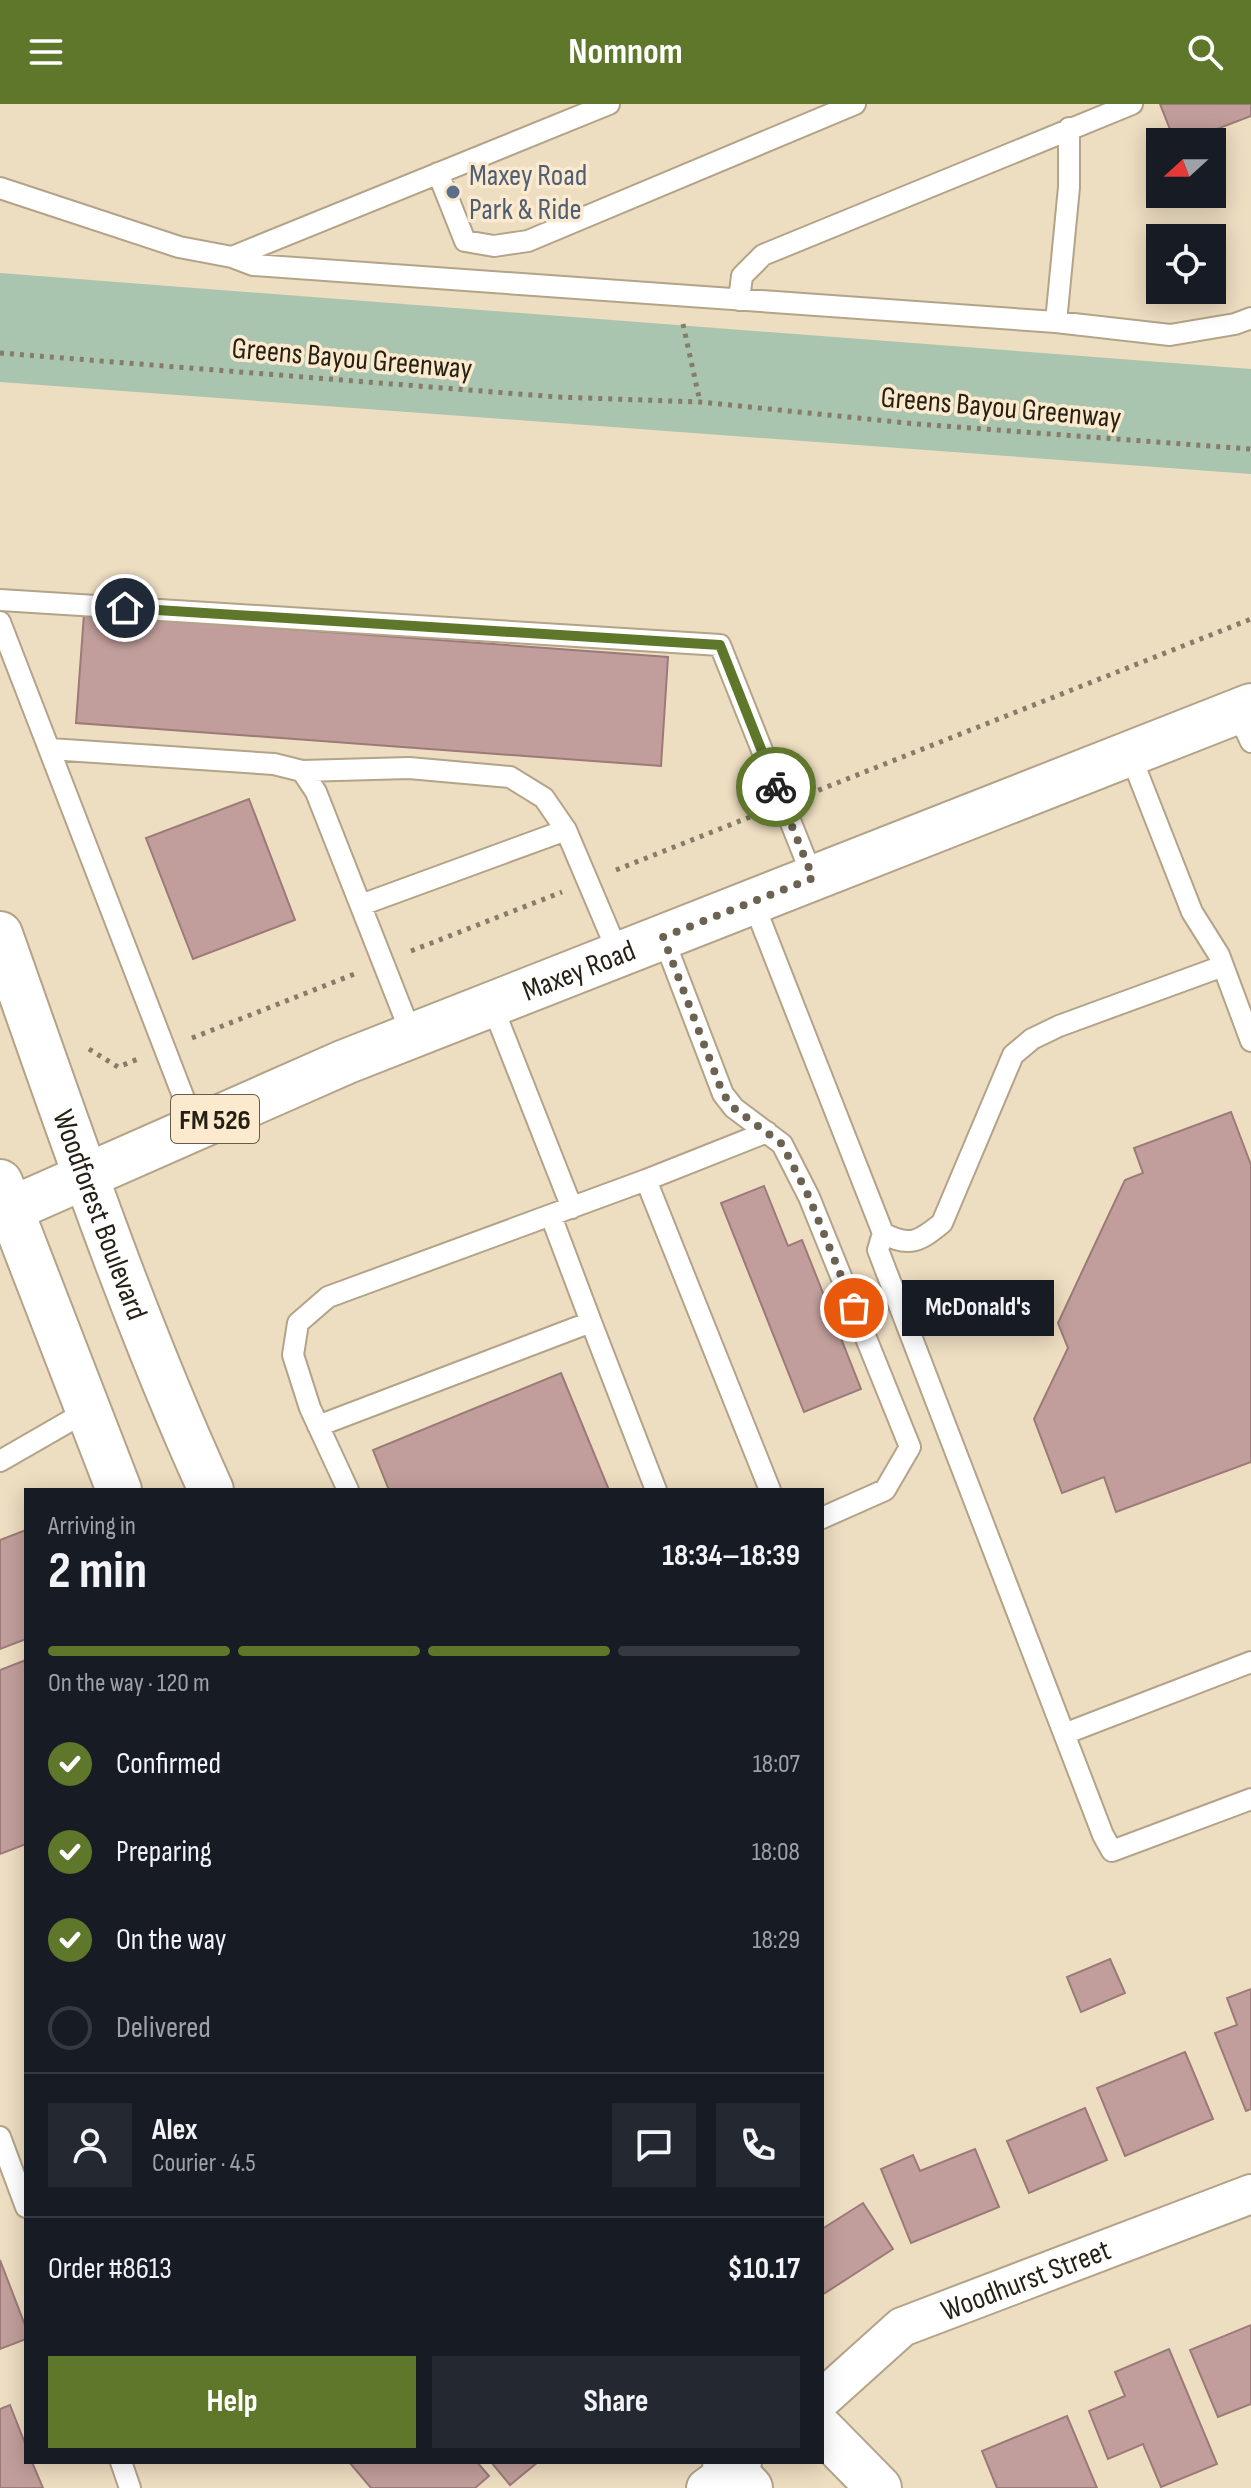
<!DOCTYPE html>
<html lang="en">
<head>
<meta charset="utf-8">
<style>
  body { margin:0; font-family:"Sofia Sans Condensed",sans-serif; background:#242831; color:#f1f3f6; height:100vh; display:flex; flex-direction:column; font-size:30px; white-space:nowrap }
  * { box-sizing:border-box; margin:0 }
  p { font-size:26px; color:#9ea1a6 }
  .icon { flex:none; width:44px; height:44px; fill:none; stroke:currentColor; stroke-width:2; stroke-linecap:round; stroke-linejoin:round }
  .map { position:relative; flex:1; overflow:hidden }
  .side { position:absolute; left:24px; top:1384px; width:800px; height:976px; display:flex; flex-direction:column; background:#171b24; border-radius:0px; box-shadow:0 4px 20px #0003 }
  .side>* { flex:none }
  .needle { width:52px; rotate:249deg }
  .buttons { position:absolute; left:1146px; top:24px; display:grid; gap:16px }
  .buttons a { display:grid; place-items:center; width:80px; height:80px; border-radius:0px; background:#171b24; box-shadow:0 4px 20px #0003; font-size:40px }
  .pin { position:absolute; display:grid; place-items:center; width:68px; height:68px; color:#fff; margin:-34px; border:4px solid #fff; border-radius:50%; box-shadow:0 2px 8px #0007 }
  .courier { position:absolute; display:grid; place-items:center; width:80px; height:80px; margin:-40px; border:6px solid #5e772a; border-radius:50%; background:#fff; color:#222; box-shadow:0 2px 10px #0007 }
  .bubble { position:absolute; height:56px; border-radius:0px; background:#171b24; box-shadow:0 4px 20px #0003; font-size:26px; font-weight:700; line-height:56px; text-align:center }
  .head em { font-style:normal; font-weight:700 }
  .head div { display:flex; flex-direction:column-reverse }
  .head { display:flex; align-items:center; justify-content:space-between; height:136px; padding:0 24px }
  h1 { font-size:52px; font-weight:700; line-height:60px }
  .bar { display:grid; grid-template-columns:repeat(4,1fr); gap:12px 8px; align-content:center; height:96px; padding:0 24px }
  .bar i { height:10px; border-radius:6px; background:#363941 }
  .bar .selected { background:#5e772a }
  .bar p { grid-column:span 4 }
  .line { display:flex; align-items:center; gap:20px; padding:0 24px; border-top:2px solid #363941 }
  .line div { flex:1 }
  .round { display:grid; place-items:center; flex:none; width:84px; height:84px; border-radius:0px; background:#242831 }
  ol { padding:0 24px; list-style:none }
  li { display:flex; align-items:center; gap:24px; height:88px }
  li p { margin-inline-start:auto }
  li .icon { padding:8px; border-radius:50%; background:#5e772a; color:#fff; stroke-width:4 }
  li:last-child { color:#9ea1a6 }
  li i { width:44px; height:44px; border:4px solid #363941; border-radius:50% }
  .action { display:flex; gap:16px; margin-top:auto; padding:16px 24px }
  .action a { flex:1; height:92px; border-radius:0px; background:#5e772a; color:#fff; font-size:32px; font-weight:700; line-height:92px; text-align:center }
  .action a+a { background:#242831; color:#f1f3f6 }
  header { display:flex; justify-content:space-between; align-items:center; height:104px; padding:0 24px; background:#5e772a; color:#fff; font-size:36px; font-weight:700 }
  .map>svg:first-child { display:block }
  .green { fill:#a9c4af }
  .building { fill:#c19e9b; stroke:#9c7a77; stroke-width:2 }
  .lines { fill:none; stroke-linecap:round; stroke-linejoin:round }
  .lane-casing { stroke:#b3a388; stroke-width:24 }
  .street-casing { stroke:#b3a388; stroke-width:42 }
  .secondary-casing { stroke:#b3a388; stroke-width:48 }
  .primary-casing { stroke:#b3a388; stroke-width:48 }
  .path { stroke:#877c69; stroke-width:5; stroke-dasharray:4 6; stroke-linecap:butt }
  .lane { stroke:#fff; stroke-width:20 }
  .street { stroke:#fff; stroke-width:38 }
  .secondary { stroke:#fff; stroke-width:44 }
  .primary { stroke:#fff; stroke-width:44 }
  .done { stroke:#6b6251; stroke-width:8; stroke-dasharray:0 14.4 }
  .route { stroke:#5e772a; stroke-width:10 }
  .service-dot { fill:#5c6f8a; stroke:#fbeace; stroke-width:3 }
  .labels { text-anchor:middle; stroke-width:7; stroke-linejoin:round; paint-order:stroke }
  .shield { fill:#fbeace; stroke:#655c4c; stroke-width:2 }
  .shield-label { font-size:28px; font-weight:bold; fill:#251f14 }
  .service-label { font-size:30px; fill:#4e5e75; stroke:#fbeace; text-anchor:start }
  .street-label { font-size:30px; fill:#251f14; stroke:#fbeace }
</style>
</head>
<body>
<header><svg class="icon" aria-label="menu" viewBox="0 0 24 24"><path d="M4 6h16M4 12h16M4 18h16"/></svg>Nomnom<svg class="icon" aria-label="search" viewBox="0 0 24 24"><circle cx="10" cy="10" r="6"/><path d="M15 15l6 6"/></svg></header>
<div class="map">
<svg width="1251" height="2384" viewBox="0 0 1251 2384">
  <rect width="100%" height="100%" fill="#edddc1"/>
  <!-- green -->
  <path class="green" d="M0,169L1251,265V370L0,278Z"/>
  <!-- building -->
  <path class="building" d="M1160,0H1251V12L1183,38H1175Z
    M84,510L668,553L661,662L76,619Z
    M249,695L295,816L193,855L146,734Z
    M1231,1008L1251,1061V1358L1116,1408L1104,1373L1062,1389L1034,1315L1068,1244L1058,1219L1125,1076L1143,1069L1134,1044Z
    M764,1082L788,1142L802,1136L861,1285L804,1308L721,1099Z
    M561,1269L609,1386H389L373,1346Z
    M26,1426V1535L0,1545V1436Z
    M26,1556V1740L0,1750V1566Z
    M1110,1855L1125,1889L1081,1908L1067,1873Z
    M1251,1885V2005L1246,2007L1215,1929L1237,1921L1227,1894Z
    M1185,1948L1213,2015L1125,2052L1097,1984Z
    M1085,2004L1107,2056L1029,2089L1007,2037Z
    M975,2045L999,2103L911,2139L881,2065L913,2051L920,2067Z
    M863,2099L893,2145L822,2191V2125Z
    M0,2156L26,2224V2235L0,2245Z
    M1251,2221V2300L1218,2313L1190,2246Z
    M1169,2245L1217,2360L1161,2383L1143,2340L1108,2355L1089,2307L1125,2292L1115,2268Z
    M10,2301L26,2342V2358H32L43,2384H0V2305Z
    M1067,2312L1097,2384H997L982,2347Z
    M349,2358H477L489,2372L475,2384H371Z
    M491,2358H538L510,2381Z"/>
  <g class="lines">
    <!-- lane casing -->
    <g class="lane-casing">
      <path id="lane" d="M438,69L465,137L494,142L528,137L855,0
        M0,84L179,143L232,153L253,161L1056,218L1170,231L1235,220L1251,214
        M232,153L609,0
        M739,196L742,172L763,151L1132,0
        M1056,218L1069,83V24
        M0,496L720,541L813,774
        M0,518L195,1023
        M1237,608L1251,638
        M50,645L274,660L302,667L316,688L412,932
        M1130,650L1192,808L1219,851L1251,937
        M302,667L409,664L510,673L544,694L566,726L619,851
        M753,798L883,1129L878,1146L1103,1731L1112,1747L1251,1695
        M361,801L566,726
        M663,833L723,990L734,1004L782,1040L809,1093L910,1343L885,1386L822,1414
        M492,901L572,1104
        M646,1076L767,1028
        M883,1129C909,1144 920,1137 942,1119L1013,951L1032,935L1059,922L1223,862
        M591,1218L656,1386
        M318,1322L591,1218L551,1112
        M0,1357L87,1307
        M348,1386L310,1304L293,1251L298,1219L328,1193L646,1076L770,1386
        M1064,1630L1251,1558
        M0,2033L26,2103
        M121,2358L130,2384"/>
    </g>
    <!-- street casing -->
    <g class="street-casing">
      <g id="street">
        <path id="s1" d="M822,2295L902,2223L1251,2090"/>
        <path d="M706,2384L742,2358"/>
      </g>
    </g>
    <!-- secondary casing -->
    <g class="secondary-casing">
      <g id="secondary">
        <path id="s2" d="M0,830C66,1016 129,1206 211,1386"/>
        <path d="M0,1078L119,1386"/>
        <path d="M822,2326L879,2384"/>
        <path d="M725,2358L750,2384"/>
      </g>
    </g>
    <!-- primary casing -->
    <g class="primary-casing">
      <g id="primary">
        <path id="s3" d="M0,1110L345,958L1251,602"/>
      </g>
    </g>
    <!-- path -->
    <path class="path" d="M683,220L700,298
      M0,249L557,293L700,298L917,320L1251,345
      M809,690L1251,515
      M616,766L755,711
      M411,847L562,788
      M192,934L357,869
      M89,945L118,963L138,955"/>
    <!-- lane -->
    <use href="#lane" class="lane"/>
    <!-- street -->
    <use href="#street" class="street"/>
    <!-- secondary -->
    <use href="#secondary" class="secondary"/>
    <!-- primary -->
    <use href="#primary" class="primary"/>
  </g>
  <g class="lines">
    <!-- done -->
    <path class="done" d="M776,683L813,774L663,833L723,990L734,1004L782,1040L809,1093L854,1204"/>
    <!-- route -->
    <path class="route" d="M125,504L720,541L776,683"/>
  </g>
  <!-- markers -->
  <circle class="service-dot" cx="453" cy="88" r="8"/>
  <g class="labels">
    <!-- shield labels -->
    <rect class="shield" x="171" y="991" width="88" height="48" rx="6"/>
    <g class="shield-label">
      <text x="215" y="1025">FM 526</text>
    </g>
    <!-- service labels -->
    <g class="service-label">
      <text x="469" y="81">Maxey Road<tspan x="469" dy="34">Park &amp; Ride</tspan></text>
    </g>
    <!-- street labels -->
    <g class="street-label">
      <text transform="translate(352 254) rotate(5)" y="10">Greens Bayou Greenway</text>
      <text transform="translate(1001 303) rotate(5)" y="10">Greens Bayou Greenway</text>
      <text dy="10" stroke="none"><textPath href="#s3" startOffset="628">Maxey Road</textPath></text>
      <text dy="10" stroke="none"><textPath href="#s2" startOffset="298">Woodforest Boulevard</textPath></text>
      <text dy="10" stroke="none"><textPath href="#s1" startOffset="240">Woodhurst Street</textPath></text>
    </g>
  </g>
</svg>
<div class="buttons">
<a><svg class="needle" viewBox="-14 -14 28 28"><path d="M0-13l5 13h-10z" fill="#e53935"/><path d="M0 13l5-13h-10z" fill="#9ea1a6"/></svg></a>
<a><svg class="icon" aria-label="locate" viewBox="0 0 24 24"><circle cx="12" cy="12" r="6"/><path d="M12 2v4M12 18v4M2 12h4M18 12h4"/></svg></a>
</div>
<div class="pin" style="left:854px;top:1204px;background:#ea580c"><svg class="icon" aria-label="bag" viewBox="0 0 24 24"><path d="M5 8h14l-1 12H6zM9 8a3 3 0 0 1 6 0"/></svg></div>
<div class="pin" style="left:125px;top:504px;background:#1f2937"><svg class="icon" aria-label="home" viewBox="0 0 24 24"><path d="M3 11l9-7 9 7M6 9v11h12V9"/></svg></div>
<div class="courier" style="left:776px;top:683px"><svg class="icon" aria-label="bike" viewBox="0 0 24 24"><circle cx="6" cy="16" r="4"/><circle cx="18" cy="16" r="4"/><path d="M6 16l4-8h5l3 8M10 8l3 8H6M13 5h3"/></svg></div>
<div class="bubble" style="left:902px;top:1176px;width:152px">McDonald's</div>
<section class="side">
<div class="head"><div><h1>2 min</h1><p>Arriving in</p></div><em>18:34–18:39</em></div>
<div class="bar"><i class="selected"></i><i class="selected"></i><i class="selected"></i><i></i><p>On the way · 120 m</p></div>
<ol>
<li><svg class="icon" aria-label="check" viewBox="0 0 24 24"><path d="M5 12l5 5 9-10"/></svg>Confirmed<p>18:07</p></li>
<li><svg class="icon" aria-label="check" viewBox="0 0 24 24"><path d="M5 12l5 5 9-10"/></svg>Preparing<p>18:08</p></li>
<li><svg class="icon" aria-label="check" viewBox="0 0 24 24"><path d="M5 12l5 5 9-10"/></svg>On the way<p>18:29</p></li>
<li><i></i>Delivered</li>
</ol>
<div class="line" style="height:144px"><a class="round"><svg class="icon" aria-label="person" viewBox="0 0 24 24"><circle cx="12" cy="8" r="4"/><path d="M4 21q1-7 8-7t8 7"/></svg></a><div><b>Alex</b><p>Courier · 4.5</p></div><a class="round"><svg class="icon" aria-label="chat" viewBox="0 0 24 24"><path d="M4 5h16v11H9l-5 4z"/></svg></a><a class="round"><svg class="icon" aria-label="phone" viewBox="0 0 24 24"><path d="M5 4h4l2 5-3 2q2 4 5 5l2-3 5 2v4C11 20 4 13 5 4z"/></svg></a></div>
<div class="line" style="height:104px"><div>Order #8613</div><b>$10.17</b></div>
<div class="action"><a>Help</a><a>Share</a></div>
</section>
</div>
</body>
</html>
